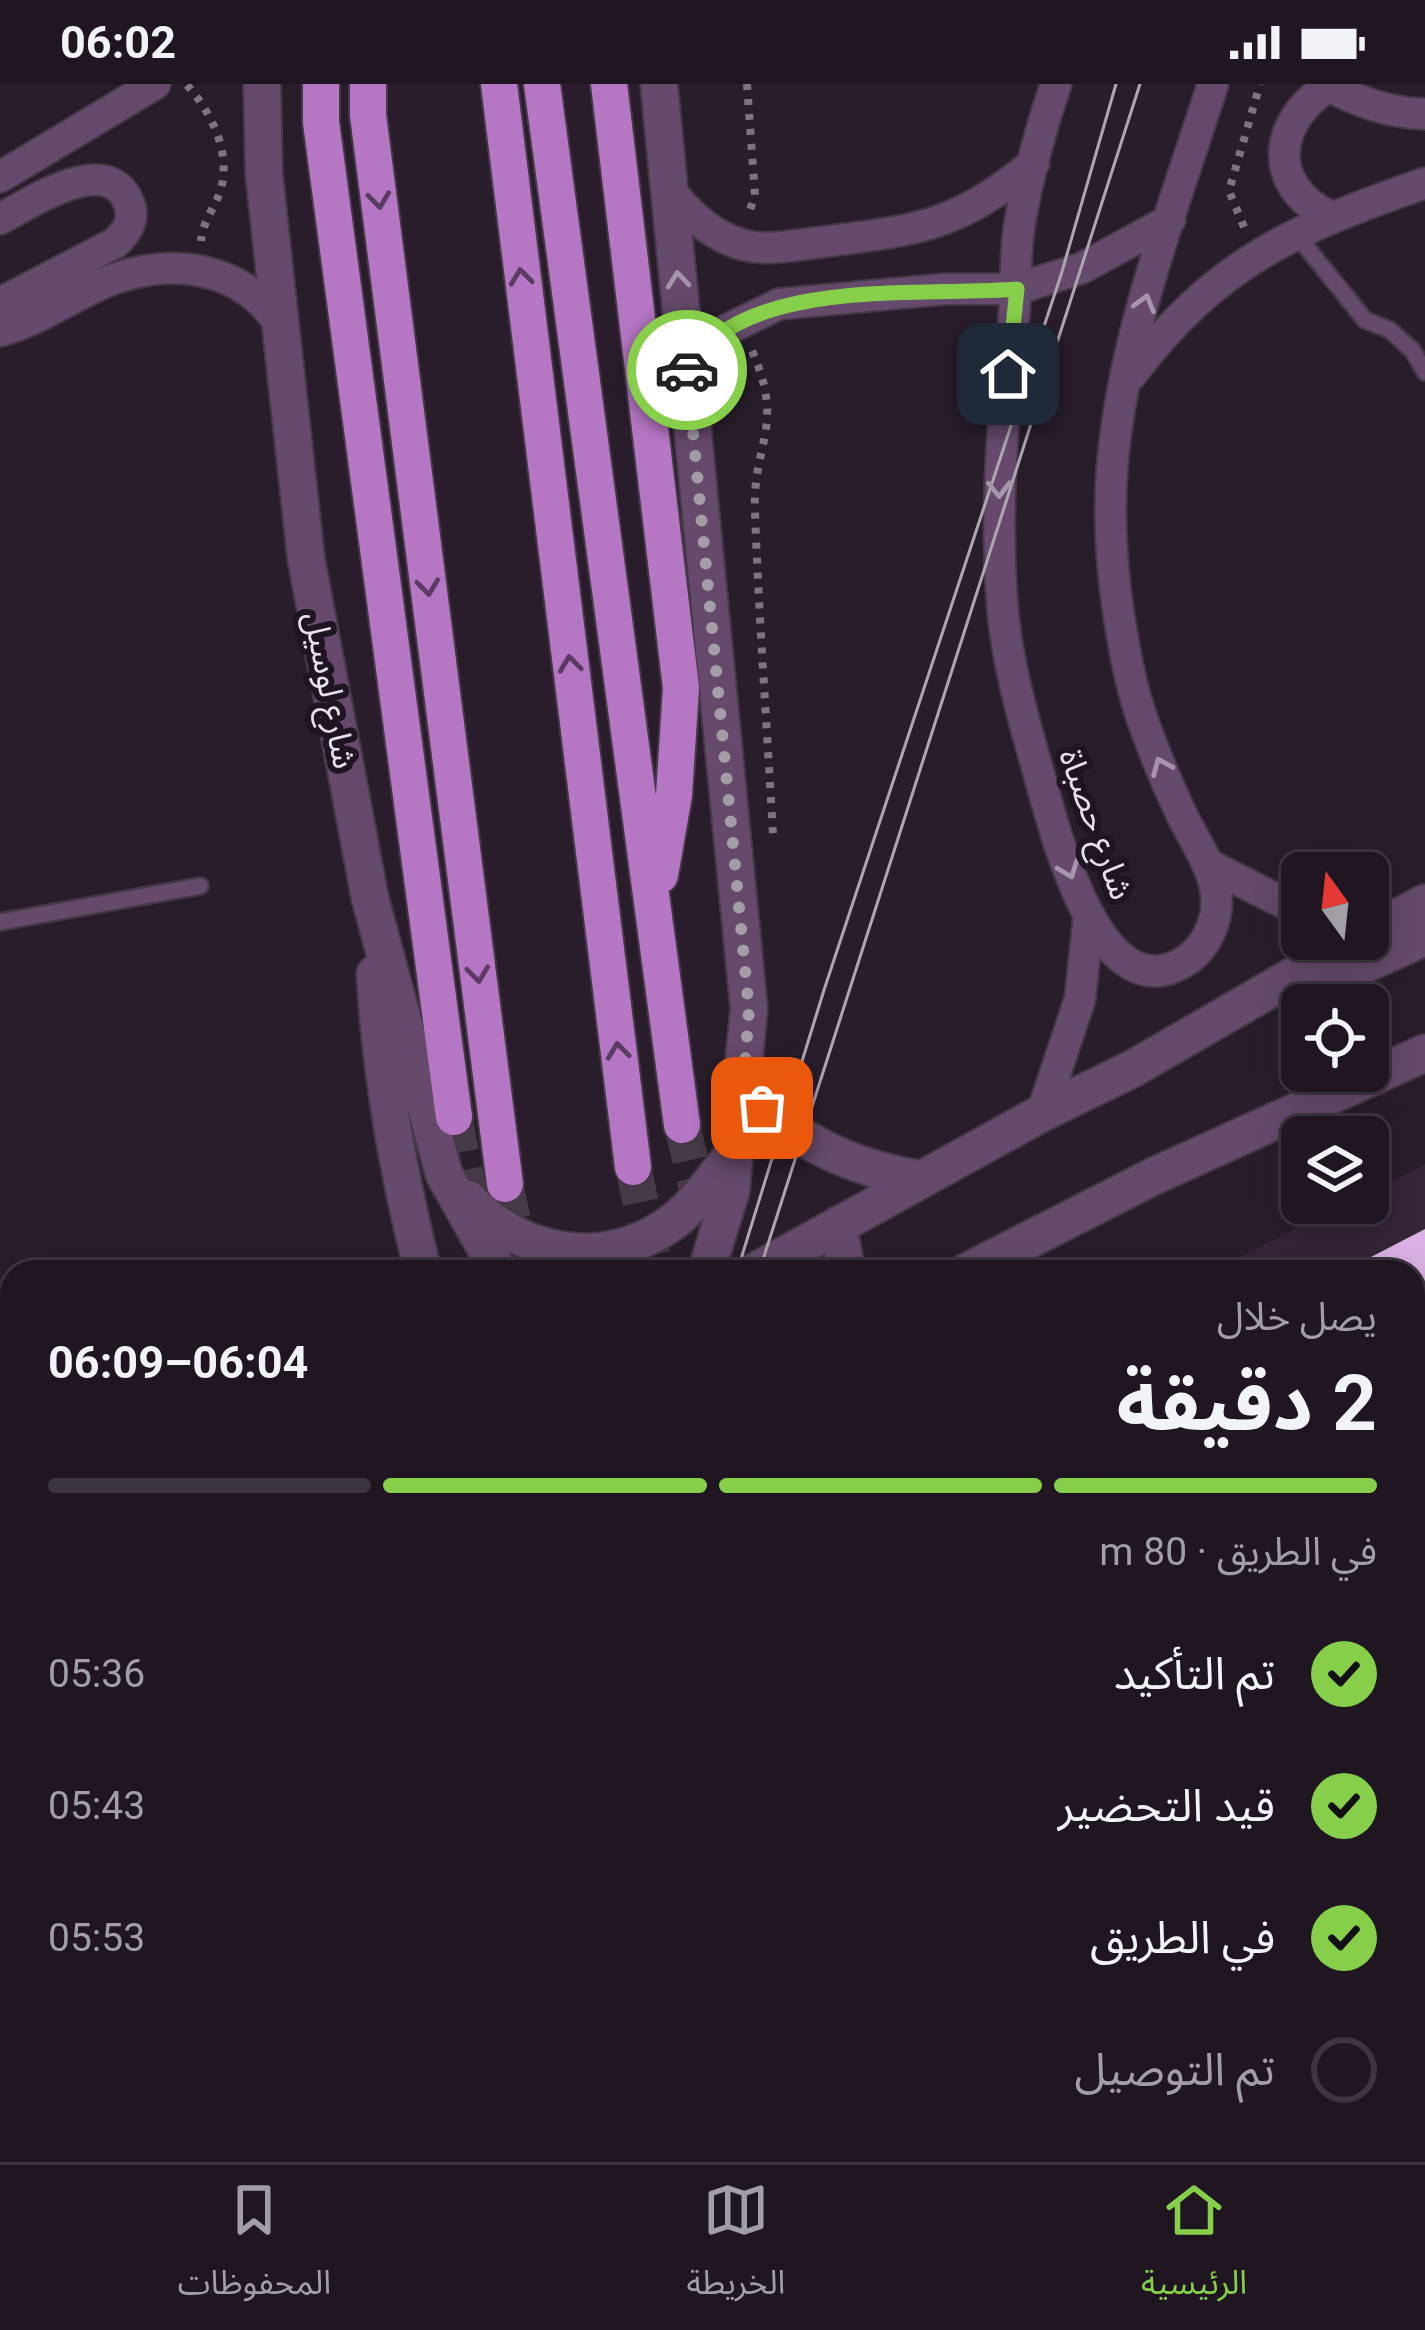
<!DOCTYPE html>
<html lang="ar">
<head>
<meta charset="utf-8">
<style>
  body { margin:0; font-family:Roboto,"Noto Sans Arabic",sans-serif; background:#2c232e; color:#f1f3f6; direction:rtl; height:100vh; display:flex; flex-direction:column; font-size:45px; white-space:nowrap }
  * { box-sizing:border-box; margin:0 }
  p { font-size:39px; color:#a19fa5 }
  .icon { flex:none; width:66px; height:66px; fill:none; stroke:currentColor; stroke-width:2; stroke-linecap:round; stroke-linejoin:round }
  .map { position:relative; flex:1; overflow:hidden; direction:ltr }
  .drawer { position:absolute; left:0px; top:1176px; width:1425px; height:903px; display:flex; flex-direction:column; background:#1f1621; border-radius:36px 36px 0 0; box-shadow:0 6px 30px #0003,0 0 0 3px #3c353f; direction:rtl }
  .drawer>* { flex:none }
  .needle { width:78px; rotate:345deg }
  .buttons { position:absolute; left:1281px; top:768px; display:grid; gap:24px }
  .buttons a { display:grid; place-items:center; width:108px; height:108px; border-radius:18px; background:#1f1621; box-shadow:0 6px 30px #0003,0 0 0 3px #3c353f; font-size:60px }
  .pin { position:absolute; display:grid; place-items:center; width:102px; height:102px; color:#fff; margin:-51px; border-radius:24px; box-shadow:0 6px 18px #0006 }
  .courier { position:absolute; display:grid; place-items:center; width:120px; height:120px; margin:-60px; border:9px solid #87cf4a; border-radius:50%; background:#fff; color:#222; box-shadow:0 3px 15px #0007 }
  .overview em { font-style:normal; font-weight:700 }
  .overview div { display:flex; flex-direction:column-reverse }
  .overview { display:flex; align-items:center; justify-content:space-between; height:204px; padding:0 48px }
  h1 { font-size:78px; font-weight:700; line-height:90px }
  .bar { display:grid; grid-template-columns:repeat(4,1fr); gap:18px 12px; align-content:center; height:144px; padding:0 48px }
  .bar i { height:15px; border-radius:9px; background:#3c353f }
  .bar .selected { background:#87cf4a }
  .bar p { grid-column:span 4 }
  ol { padding:0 48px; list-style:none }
  li { display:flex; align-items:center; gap:36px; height:132px }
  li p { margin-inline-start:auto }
  li .icon { padding:12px; border-radius:50%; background:#87cf4a; color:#111; stroke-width:4 }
  li:last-child { color:#a19fa5 }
  li i { width:66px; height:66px; border:6px solid #3c353f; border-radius:50% }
  .status { display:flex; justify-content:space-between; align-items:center; height:84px; padding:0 60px; background:#1f1621; direction:ltr }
  .status svg { height:33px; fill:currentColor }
  .dock { display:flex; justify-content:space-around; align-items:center; height:168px; border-top:3px solid #3c353f; background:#1f1621; font-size:33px; color:#a19fa5 }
  .dock a { display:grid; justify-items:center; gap:6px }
  .dock .selected { color:#87cf4a }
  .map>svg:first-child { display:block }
  .built { fill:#342538 }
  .building { fill:#dab2e3 }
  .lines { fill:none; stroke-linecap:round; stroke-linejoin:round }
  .trunk-tunnel { stroke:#463a48; stroke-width:36; stroke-dasharray:36 18; stroke-linecap:butt }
  .service-casing { stroke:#443846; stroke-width:20 }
  .minor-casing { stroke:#443846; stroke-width:34 }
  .tertiary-casing { stroke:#443846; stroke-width:40 }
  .trunk-casing { stroke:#443846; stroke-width:40 }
  .path { stroke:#7e7480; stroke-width:8; stroke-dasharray:6 9; stroke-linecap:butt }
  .service { stroke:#654a6b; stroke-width:15 }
  .minor { stroke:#654a6b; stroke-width:30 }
  .tertiary { stroke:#654a6b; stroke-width:36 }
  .trunk { stroke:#b576c4; stroke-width:36 }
  .tram { stroke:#ada5b0; stroke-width:3 }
  .oneway { stroke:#5b3b63 }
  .oneway2 { stroke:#a695aa }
  .done { stroke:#a49ca7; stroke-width:12; stroke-dasharray:0 21.6 }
  .route { stroke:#87cf4a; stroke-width:15 }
  .labels { text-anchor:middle; stroke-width:12; stroke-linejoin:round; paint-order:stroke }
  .street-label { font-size:33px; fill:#e7e0e9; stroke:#1f1422 }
</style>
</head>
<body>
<div class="status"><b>06:02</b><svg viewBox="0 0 49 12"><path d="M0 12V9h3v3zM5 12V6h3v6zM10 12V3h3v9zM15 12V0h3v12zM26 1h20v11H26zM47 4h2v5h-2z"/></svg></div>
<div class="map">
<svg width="1425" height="2078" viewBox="0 0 1425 2078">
  <rect width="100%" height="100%" fill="#291d2c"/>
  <!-- built -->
  <path class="built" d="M1425,1080V2078H0V1789L12,1783V2067H1413V1188H1209L1347,1119H1368V1109Z"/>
  <!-- building -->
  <path class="building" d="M1425,1145V1290L1413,1296V1188H1342Z
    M1413,1419L1418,1428L1425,1425V1575L1413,1581Z
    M1413,1873L1425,1897V1960L1414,1992Z
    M0,1957L12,1982V2067H54L59,2078H0Z
    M152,2067H439L416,2078H158Z
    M758,2067H1015L1025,2078H755Z"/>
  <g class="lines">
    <!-- trunk-tunnel -->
    <path class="trunk-tunnel" d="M454,1033L474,1136
      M682,1041L705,1138
      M633,1083L656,1188
      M505,1100L524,1188
      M712,2067L716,2078
      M768,2067L773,2078
      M923,2067L928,2078
      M978,2067L983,2078"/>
    <!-- service casing -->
    <g class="service-casing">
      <path id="service" d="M1295,149L1365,236L1390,246L1413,267L1425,288
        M0,838L200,802"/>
    </g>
    <!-- minor casing -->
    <g class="minor-casing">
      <path id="minor" d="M1056,0C1041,44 1028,92 1020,138C1014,169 1017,202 1014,233C1003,328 995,421 1002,517C1006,577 1024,637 1040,694C1054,744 1096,916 1174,883C1196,874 1209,856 1215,833C1224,795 1195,760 1180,727C1168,702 1157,675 1147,648C1136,620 1128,586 1123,556C1113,501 1108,442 1112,386C1122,254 1173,125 1213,0
        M1326,0C1357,18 1389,29 1425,30
        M1329,2C1273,37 1266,101 1329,132
        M0,93L155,0
        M669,104C687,129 709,150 740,160C766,168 795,161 822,158C919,146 956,143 1034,79
        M0,135C31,119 106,67 128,117C136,134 128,147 115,159L0,219
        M0,247C46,235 85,201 130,190C189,175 248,190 280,241
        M686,283L728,245L779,220L946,205H1017L1082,184L1170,136
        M1131,291C1216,178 1296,144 1425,99
        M1207,780L1302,828
        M1042,1029L1080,915L1089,831"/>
    </g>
    <!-- tertiary casing -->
    <g class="tertiary-casing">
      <path id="tertiary" d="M262,0L264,90L306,474L370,814L444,1090L499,1188
        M659,0L749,925L731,1107L706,1188
        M1368,849L1425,819
        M375,890C381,994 398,1087 423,1188
        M1313,904L1425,853
        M743,1006C794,1056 850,1084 920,1095
        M468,1115C520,1170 598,1186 664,1144C692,1127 714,1093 735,1068
        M838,1141L847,1188
        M754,1188L1042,1029L1134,984L1357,855
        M966,1188L1154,1092L1425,969
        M0,1575L12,1569
        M0,1681L12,1675"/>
    </g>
    <!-- trunk casing -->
    <g class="trunk-casing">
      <path id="trunk" d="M321,0V38L454,1033
        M368,0V31L505,1100
        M499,0L633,1083
        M542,0L682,1041
        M609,0L681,604L674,711L660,791"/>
    </g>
    <!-- path -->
    <path class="path" d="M747,0L755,111L749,129
      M187,1C211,28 231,67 221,105C215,124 203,136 201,157
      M1244,143L1229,107L1260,0
      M752,267C786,343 752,359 755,428C759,536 767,643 773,751
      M1413,1618L1425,1612
      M663,2067L668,2078
      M1048,2067L1054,2078"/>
    <!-- service -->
    <use href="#service" class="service"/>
    <!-- minor -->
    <use href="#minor" class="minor"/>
    <!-- tertiary -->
    <use href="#tertiary" class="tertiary"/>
    <!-- trunk -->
    <use href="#trunk" class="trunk"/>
    <!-- tram -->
    <path class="tram" d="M737,1188L824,906L1061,191L1116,0
      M759,1188L1140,0
      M0,1768L12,1762"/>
  </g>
  <!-- one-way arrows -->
  <defs><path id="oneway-chevron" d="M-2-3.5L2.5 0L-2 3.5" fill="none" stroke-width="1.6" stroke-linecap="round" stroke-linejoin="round" transform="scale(3)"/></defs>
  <g class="oneway">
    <use href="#oneway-chevron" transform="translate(379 116) rotate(83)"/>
    <use href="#oneway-chevron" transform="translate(521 193) rotate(-97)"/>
    <use href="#oneway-chevron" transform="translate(428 503) rotate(83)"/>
    <use href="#oneway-chevron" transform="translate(570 580) rotate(-97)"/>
    <use href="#oneway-chevron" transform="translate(478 890) rotate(83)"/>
    <use href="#oneway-chevron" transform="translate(618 967) rotate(-97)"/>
  </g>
  <g class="oneway2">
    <use href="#oneway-chevron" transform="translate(678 196) rotate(-96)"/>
    <use href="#oneway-chevron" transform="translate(1145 219) rotate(-74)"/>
    <use href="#oneway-chevron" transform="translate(999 405) rotate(89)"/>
    <use href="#oneway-chevron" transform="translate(1161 682) rotate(-113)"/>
    <use href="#oneway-chevron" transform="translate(1069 786) rotate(69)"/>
  </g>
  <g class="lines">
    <!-- done -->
    <path class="done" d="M687,286L749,926L743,1006L762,1024"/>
    <!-- route -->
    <path class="route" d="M687,286C741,191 922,213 1017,205L1008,290"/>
  </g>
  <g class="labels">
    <!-- street labels -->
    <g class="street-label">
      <text transform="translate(331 606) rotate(79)" y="12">شارع لوسيل</text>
      <text transform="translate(1097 740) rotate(70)" y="12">شارع حصباة</text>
    </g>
  </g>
</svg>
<div class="buttons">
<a><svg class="needle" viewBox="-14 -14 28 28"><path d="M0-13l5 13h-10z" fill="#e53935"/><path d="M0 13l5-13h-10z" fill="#a19fa5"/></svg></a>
<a><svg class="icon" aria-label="locate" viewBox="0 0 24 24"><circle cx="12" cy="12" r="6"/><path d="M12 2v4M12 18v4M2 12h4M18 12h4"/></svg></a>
<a><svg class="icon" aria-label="layers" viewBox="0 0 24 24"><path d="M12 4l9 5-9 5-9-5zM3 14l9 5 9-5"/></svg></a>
</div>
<div class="pin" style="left:762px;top:1024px;background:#ea580c"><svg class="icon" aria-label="bag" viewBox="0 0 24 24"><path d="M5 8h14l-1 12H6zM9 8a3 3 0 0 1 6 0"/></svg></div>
<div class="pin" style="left:1008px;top:290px;background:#1f2937"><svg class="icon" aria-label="home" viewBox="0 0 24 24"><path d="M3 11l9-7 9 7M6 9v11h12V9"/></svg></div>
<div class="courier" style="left:687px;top:286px"><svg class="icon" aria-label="car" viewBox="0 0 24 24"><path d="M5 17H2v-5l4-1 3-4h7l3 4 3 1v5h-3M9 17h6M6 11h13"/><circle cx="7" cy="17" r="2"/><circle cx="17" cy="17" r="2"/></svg></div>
<section class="drawer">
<div class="overview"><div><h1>2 دقيقة</h1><p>يصل خلال</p></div><em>06:04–06:09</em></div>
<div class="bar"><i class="selected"></i><i class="selected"></i><i class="selected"></i><i></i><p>في الطريق · 80 m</p></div>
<ol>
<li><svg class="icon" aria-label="check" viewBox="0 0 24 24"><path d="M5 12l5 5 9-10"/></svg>تم التأكيد<p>05:36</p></li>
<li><svg class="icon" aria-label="check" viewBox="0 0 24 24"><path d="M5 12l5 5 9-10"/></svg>قيد التحضير<p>05:43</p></li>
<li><svg class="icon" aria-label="check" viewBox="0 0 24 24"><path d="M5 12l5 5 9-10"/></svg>في الطريق<p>05:53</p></li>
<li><i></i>تم التوصيل</li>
</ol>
</section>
</div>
<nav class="dock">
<a class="selected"><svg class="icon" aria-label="home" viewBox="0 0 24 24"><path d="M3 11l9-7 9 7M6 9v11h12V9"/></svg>الرئيسية</a>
<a><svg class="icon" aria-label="map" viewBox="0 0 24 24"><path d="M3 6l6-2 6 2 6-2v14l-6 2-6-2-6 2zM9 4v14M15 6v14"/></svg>الخريطة</a>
<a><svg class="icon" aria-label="saved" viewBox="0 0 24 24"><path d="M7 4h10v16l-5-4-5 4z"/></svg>المحفوظات</a>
</nav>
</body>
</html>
